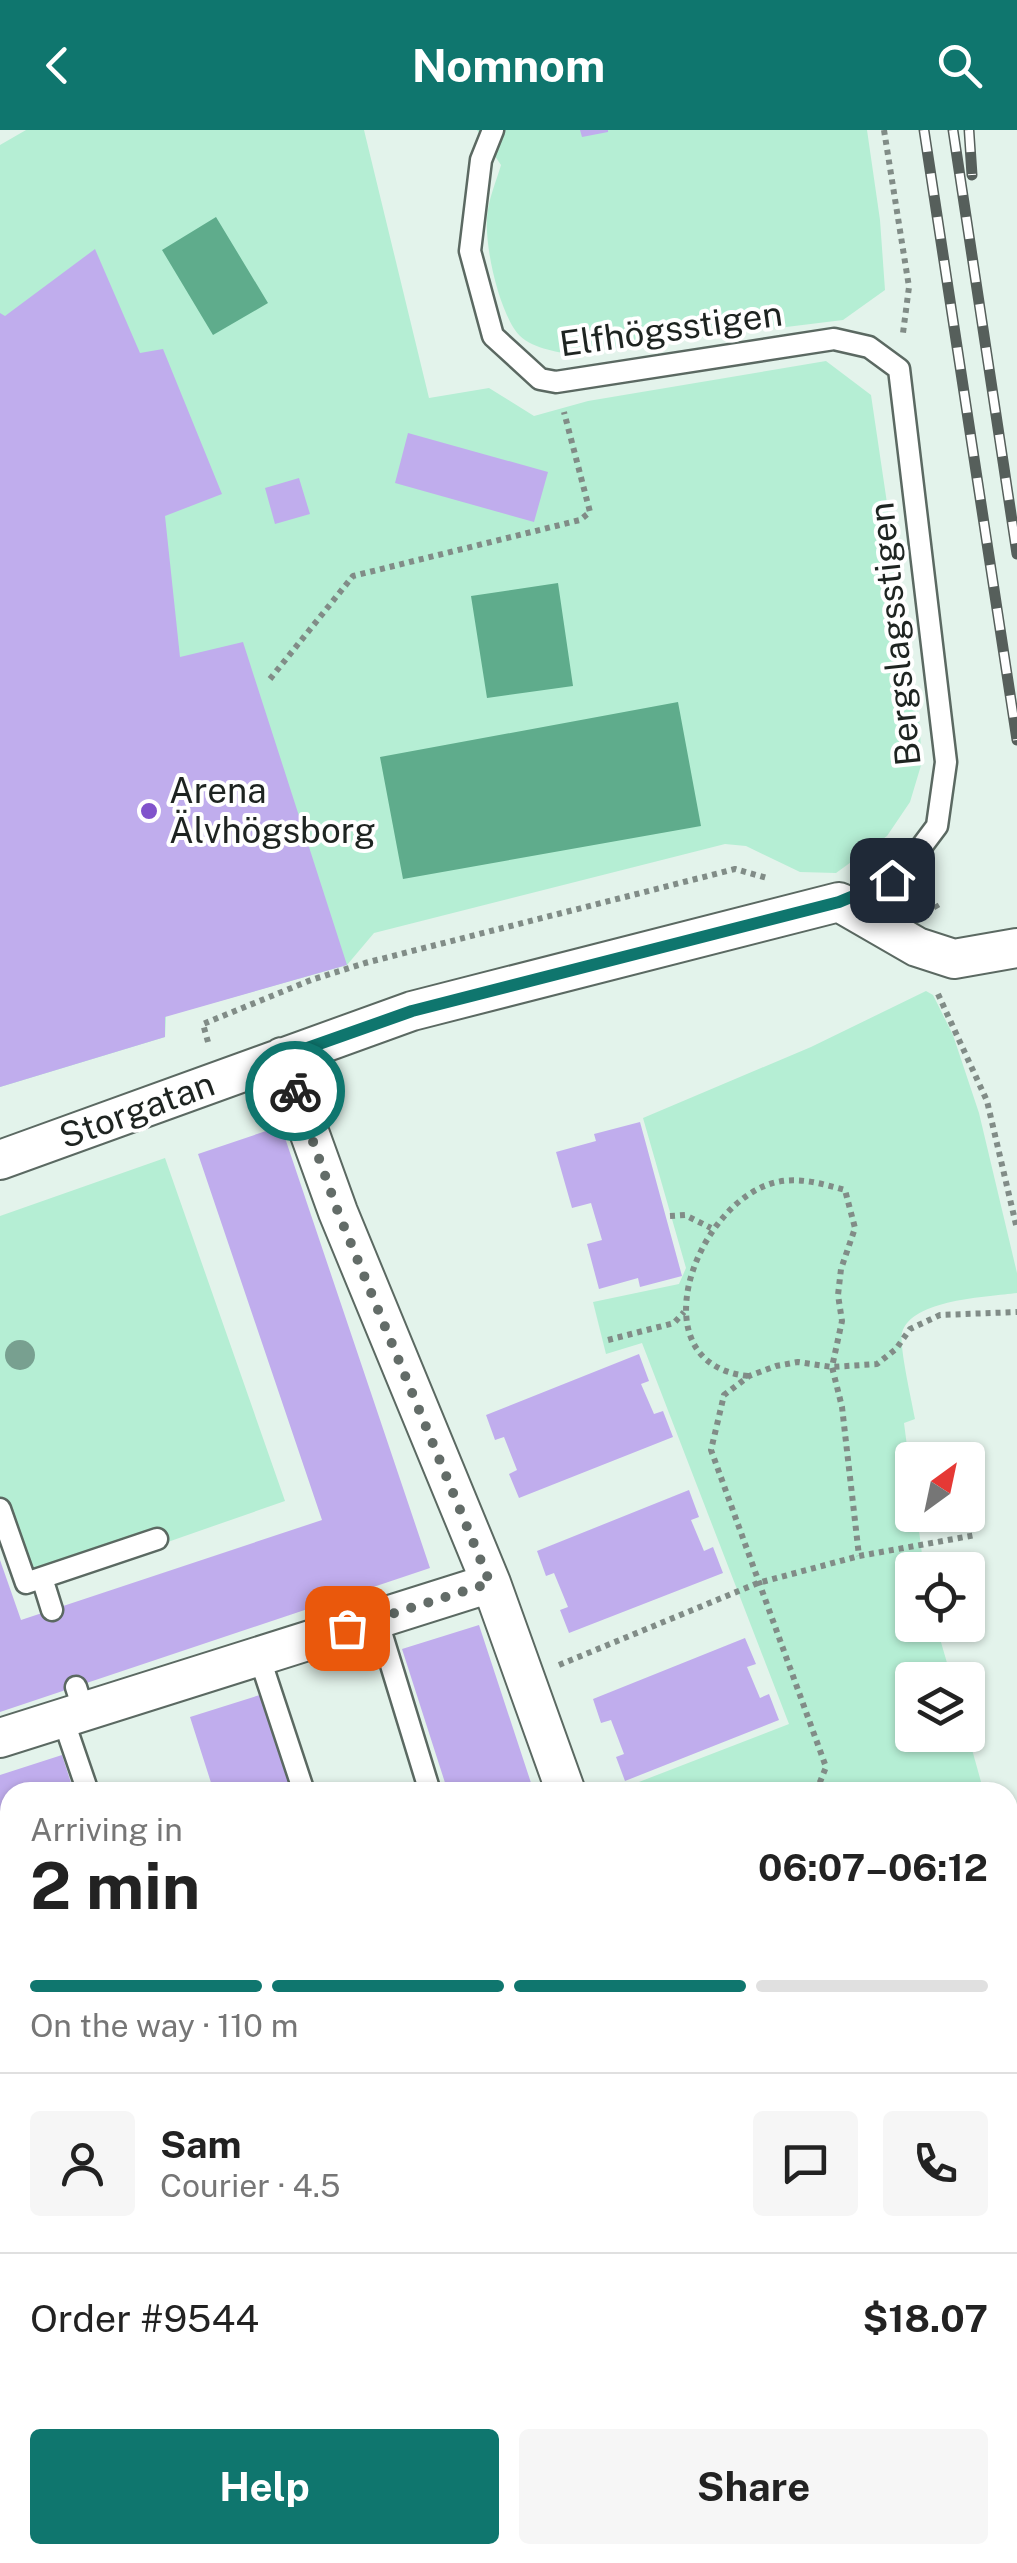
<!DOCTYPE html>
<html lang="en">
<head>
<meta charset="utf-8">
<style>
  body { margin:0; font-family:"Public Sans",sans-serif; background:#f6f6f6; color:#222; height:100vh; display:flex; flex-direction:column; font-size:38px; white-space:nowrap }
  * { box-sizing:border-box; margin:0 }
  p { font-size:32px; color:#767676 }
  .icon { flex:none; width:55px; height:55px; fill:none; stroke:currentColor; stroke-width:2; stroke-linecap:round; stroke-linejoin:round }
  .map { position:relative; flex:1; overflow:hidden }
  .side { position:absolute; left:0px; top:1652px; width:1018px; height:782px; display:flex; flex-direction:column; background:#fff; border-radius:30px 30px 0 0; box-shadow:0 2px 8px #0004 }
  .side>* { flex:none }
  .needle { width:65px; rotate:33deg }
  .fabs { position:absolute; left:895px; top:1312px; display:grid; gap:20px }
  .fabs a { display:grid; place-items:center; width:90px; height:90px; border-radius:10px; background:#fff; box-shadow:0 2px 8px #0004; font-size:50px }
  .pin { position:absolute; display:grid; place-items:center; width:85px; height:85px; color:#fff; margin:-42px; border-radius:20px; box-shadow:0 5px 15px #0006 }
  .courier { position:absolute; display:grid; place-items:center; width:100px; height:100px; margin:-50px; border:8px solid #0f766e; border-radius:50%; background:#fff; color:#222; box-shadow:0 2px 12px #0007 }
  .summary em { font-style:normal; font-weight:700 }
  .summary div { display:flex; flex-direction:column-reverse }
  .summary { display:flex; align-items:center; justify-content:space-between; height:170px; padding:0 30px }
  h1 { font-size:65px; font-weight:700; line-height:75px }
  .bar { display:grid; grid-template-columns:repeat(4,1fr); gap:15px 10px; align-content:center; height:120px; padding:0 30px }
  .bar i { height:12px; border-radius:8px; background:#e0e0e0 }
  .bar .on { background:#0f766e }
  .bar p { grid-column:span 4 }
  .line { display:flex; align-items:center; gap:25px; padding:0 30px; border-top:2px solid #e0e0e0 }
  .line div { flex:1 }
  .round { display:grid; place-items:center; flex:none; width:105px; height:105px; border-radius:10px; background:#f6f6f6 }
  .action { display:flex; gap:20px; margin-top:auto; padding:20px 30px }
  .action a { flex:1; height:115px; border-radius:10px; background:#0f766e; color:#fff; font-size:40px; font-weight:700; line-height:115px; text-align:center }
  .action a+a { background:#f6f6f6; color:#222 }
  header { display:flex; justify-content:space-between; align-items:center; height:130px; padding:0 30px; background:#0f766e; color:#fff; font-size:45px; font-weight:700 }
  .map>svg:first-child { display:block }
  .green { fill:#b5eed4 }
  .water { fill:#5fac8c }
  .building { fill:#c0aded }
  .lines { fill:none; stroke-linecap:round; stroke-linejoin:round }
  .lane-casing { stroke:#5b6962; stroke-width:25 }
  .street-casing { stroke:#5b6962; stroke-width:42 }
  .secondary-casing { stroke:#5b6962; stroke-width:60 }
  .path { stroke:#818c87; stroke-width:6; stroke-dasharray:5 5; stroke-linecap:butt }
  .lane { stroke:#fff; stroke-width:20 }
  .street { stroke:#fff; stroke-width:38 }
  .secondary { stroke:#fff; stroke-width:55 }
  .rail-casing { stroke:#565f5b; stroke-width:11 }
  .rail { stroke:#fff; stroke-width:8; stroke-dasharray:22; stroke-linecap:butt }
  .tree { fill:#78a090 }
  .done { stroke:#636c68; stroke-width:10; stroke-dasharray:0 18 }
  .route { stroke:#0f766e; stroke-width:12 }
  .poi-dot { fill:#8153cc; stroke:#fff; stroke-width:4 }
  .labels { text-anchor:middle; stroke-width:8; stroke-linejoin:round; paint-order:stroke }
  .street-label { font-size:35px; fill:#1e2421; stroke:#fff }
  .poi-label { font-size:35px; fill:#1e2421; stroke:#fff; text-anchor:start }
</style>
</head>
<body>
<header><svg class="icon" aria-label="back" viewBox="0 0 24 24"><path d="M15 5l-7 7 7 7"/></svg>Nomnom<svg class="icon" aria-label="search" viewBox="0 0 24 24"><circle cx="10" cy="10" r="6"/><path d="M15 15l6 6"/></svg></header>
<div class="map">
<svg width="1017" height="2433" viewBox="0 0 1017 2433">
  <rect width="100%" height="100%" fill="#e3f3eb"/>
  <!-- green -->
  <path class="green" d="M26,0H364L429,268L489,258L534,286L588,271L826,231L871,265L919,589L922,632L910,672L887,706L836,743L800,742L746,716L725,714L374,803L347,835L166,886L165,907L0,957V15Z
    M477,0H867L880,90L885,160L843,190L570,224C552,221 526,217 515,200C498,175 485,118 487,88C488,70 496,52 501,35Z
    M926,861L933,865L953,905L979,983L1017,1143V1163C988,1167 911,1169 902,1203C899,1216 912,1272 915,1289L904,1293L912,1355V1385H917L924,1440H912V1495H936L952,1550H912V1605H968L983,1659L997,1656L1000,1662H613L789,1594L642,1213L606,1224L593,1172L679,1154L686,1138L643,988L811,917Z
    M165,1028L285,1371L19,1464L0,1410V1086Z
    M1017,1921V2433H889L887,2425H1008V1923Z
    M523,2425H601L604,2433H533Z"/>
  <!-- water -->
  <path class="water" d="M216,87L268,173L213,205L162,120Z
    M558,453L573,556L487,568L471,466Z
    M678,572L701,696L403,749L380,627Z"/>
  <!-- building -->
  <path class="building" d="M580,0H608V2L582,7Z
    M95,119L140,223L163,219L222,364L165,386L180,527L243,512L347,835L165,887V907L0,957V183L5,186Z
    M408,303L548,342L534,392L395,353Z
    M299,348L310,384L275,394L265,358Z
    M640,992L682,1146L640,1157L638,1148L599,1159L587,1114L602,1110L591,1073L572,1078L556,1022L596,1011L594,1004Z
    M281,996L430,1438L0,1582V1430L21,1490L322,1390L198,1024Z
    M639,1224L649,1251L641,1254L654,1284L663,1281L673,1307L519,1368L509,1344L517,1340L504,1307L495,1310L486,1285Z
    M689,1360L699,1387L691,1390L704,1421L713,1417L723,1443L569,1503L560,1480L568,1477L554,1443L546,1446L537,1421Z
    M479,1495L534,1662H448L402,1519Z
    M745,1508L756,1534L747,1537L760,1568L769,1564L779,1590L625,1651L616,1627L624,1624L611,1590L601,1593L593,1569Z
    M263,1564L296,1662H214L190,1587Z
    M62,1625L74,1662H10L9,1749L0,1720V1645Z
    M0,2034L10,2063V2134L0,2137Z
    M10,2324V2425H87L90,2433H0V2327Z
    M232,2425H333L335,2433H235Z
    M463,2425H504L514,2433H457Z
    M683,2425H754L758,2433H686Z"/>
  <g class="lines">
    <!-- lane casing -->
    <g class="lane-casing">
      <path id="lane" d="M493,0L481,30L470,121L493,206L540,249L556,252L834,209L869,217L899,239L946,632L937,696L913,728L892,750L839,772
        M0,1379L26,1453L157,1409
        M42,1448L52,1480
        M377,1489L430,1662
        M259,1526L304,1662
        M76,1557L84,1582
        M63,1589L88,1662"/>
    </g>
    <!-- street casing -->
    <g class="street-casing">
      <path id="street" d="M282,927L338,1082L491,1453L566,1662
        M0,1030L412,881L839,772L917,817L954,829L1017,818
        M0,1608L491,1453
        M0,1837L10,1869
        M0,2185L10,2182
        M0,2293L10,2290
        M176,2425L178,2433"/>
    </g>
    <!-- secondary casing -->
    <g class="secondary-casing">
      <path id="secondary" d="M1008,1873L1017,1870
        M821,2425L825,2433"/>
    </g>
    <!-- path -->
    <path class="path" d="M884,0L909,157L903,203
      M270,549L353,446L580,390L590,382L564,282
      M925,757L939,781
      M938,864L987,971L1017,1099
      M208,912L203,894L311,850L365,833L735,739L767,748
      M670,1086L685,1085L711,1098
      M608,1210L674,1193L684,1182
      M748,1246C635,1234 696,1070 777,1052C800,1047 823,1054 845,1060L855,1098L841,1139L838,1165L842,1191L832,1237L842,1277L859,1426
      M559,1535L758,1453L859,1426L976,1405
      M816,1662L826,1637L711,1320L724,1265L749,1246L776,1236L798,1232L832,1237L877,1234L896,1219L910,1199L940,1185L1017,1182
      M0,2241L10,2238
      M1008,2413L1017,2398
      M402,2425L413,2433
      M604,2425L607,2433
      M881,2425L884,2433
      M625,2433L634,2425
      M995,2433L1000,2425"/>
    <!-- lane -->
    <use href="#lane" class="lane"/>
    <!-- street -->
    <use href="#street" class="street"/>
    <!-- secondary -->
    <use href="#secondary" class="secondary"/>
    <!-- rail casing -->
    <g class="rail-casing">
      <path id="rail" d="M924,0L1017,610
        M953,0L1017,424
        M969,0L972,45"/>
    </g>
    <!-- rail -->
    <use href="#rail" class="rail"/>
  </g>
  <!-- trees -->
  <circle class="tree" cx="20" cy="1225" r="15"/>
  <g class="lines">
    <!-- done -->
    <path class="done" d="M295,961L338,1082L490,1453L347,1498"/>
    <!-- route -->
    <path class="route" d="M295,961L282,927L412,881L839,772L892,750"/>
  </g>
  <!-- markers -->
  <circle class="poi-dot" cx="149" cy="681" r="10"/>
  <g class="labels">
    <!-- street labels -->
    <g class="street-label">
      <text transform="translate(671 199) rotate(-8)" y="12">Elfhögsstigen</text>
      <text transform="translate(895 504) rotate(-96)" y="12">Bergslagsstigen</text>
      <text transform="translate(137 980) rotate(-20)" y="12">Storgatan</text>
    </g>
    <!-- poi labels -->
    <g class="poi-label">
      <text x="169" y="673">Arena<tspan x="169" dy="40">Älvhögsborg</tspan></text>
    </g>
  </g>
</svg>
<div class="fabs">
<a><svg class="needle" viewBox="-14 -14 28 28"><path d="M0-13l5 13h-10z" fill="#e53935"/><path d="M0 13l5-13h-10z" fill="#767676"/></svg></a>
<a><svg class="icon" aria-label="locate" viewBox="0 0 24 24"><circle cx="12" cy="12" r="6"/><path d="M12 2v4M12 18v4M2 12h4M18 12h4"/></svg></a>
<a><svg class="icon" aria-label="layers" viewBox="0 0 24 24"><path d="M12 4l9 5-9 5-9-5zM3 14l9 5 9-5"/></svg></a>
</div>
<div class="pin" style="left:347px;top:1498px;background:#ea580c"><svg class="icon" aria-label="bag" viewBox="0 0 24 24"><path d="M5 8h14l-1 12H6zM9 8a3 3 0 0 1 6 0"/></svg></div>
<div class="pin" style="left:892px;top:750px;background:#1f2937"><svg class="icon" aria-label="home" viewBox="0 0 24 24"><path d="M3 11l9-7 9 7M6 9v11h12V9"/></svg></div>
<div class="courier" style="left:295px;top:961px"><svg class="icon" aria-label="bike" viewBox="0 0 24 24"><circle cx="6" cy="16" r="4"/><circle cx="18" cy="16" r="4"/><path d="M6 16l4-8h5l3 8M10 8l3 8H6M13 5h3"/></svg></div>
<section class="side">
<div class="summary"><div><h1>2 min</h1><p>Arriving in</p></div><em>06:07–06:12</em></div>
<div class="bar"><i class="on"></i><i class="on"></i><i class="on"></i><i></i><p>On the way · 110 m</p></div>
<div class="line" style="height:180px"><a class="round"><svg class="icon" aria-label="person" viewBox="0 0 24 24"><circle cx="12" cy="8" r="4"/><path d="M4 21q1-7 8-7t8 7"/></svg></a><div><b>Sam</b><p>Courier · 4.5</p></div><a class="round"><svg class="icon" aria-label="chat" viewBox="0 0 24 24"><path d="M4 5h16v11H9l-5 4z"/></svg></a><a class="round"><svg class="icon" aria-label="phone" viewBox="0 0 24 24"><path d="M5 4h4l2 5-3 2q2 4 5 5l2-3 5 2v4C11 20 4 13 5 4z"/></svg></a></div>
<div class="line" style="height:130px"><div>Order #9544</div><b>$18.07</b></div>
<div class="action"><a>Help</a><a>Share</a></div>
</section>
</div>
</body>
</html>
